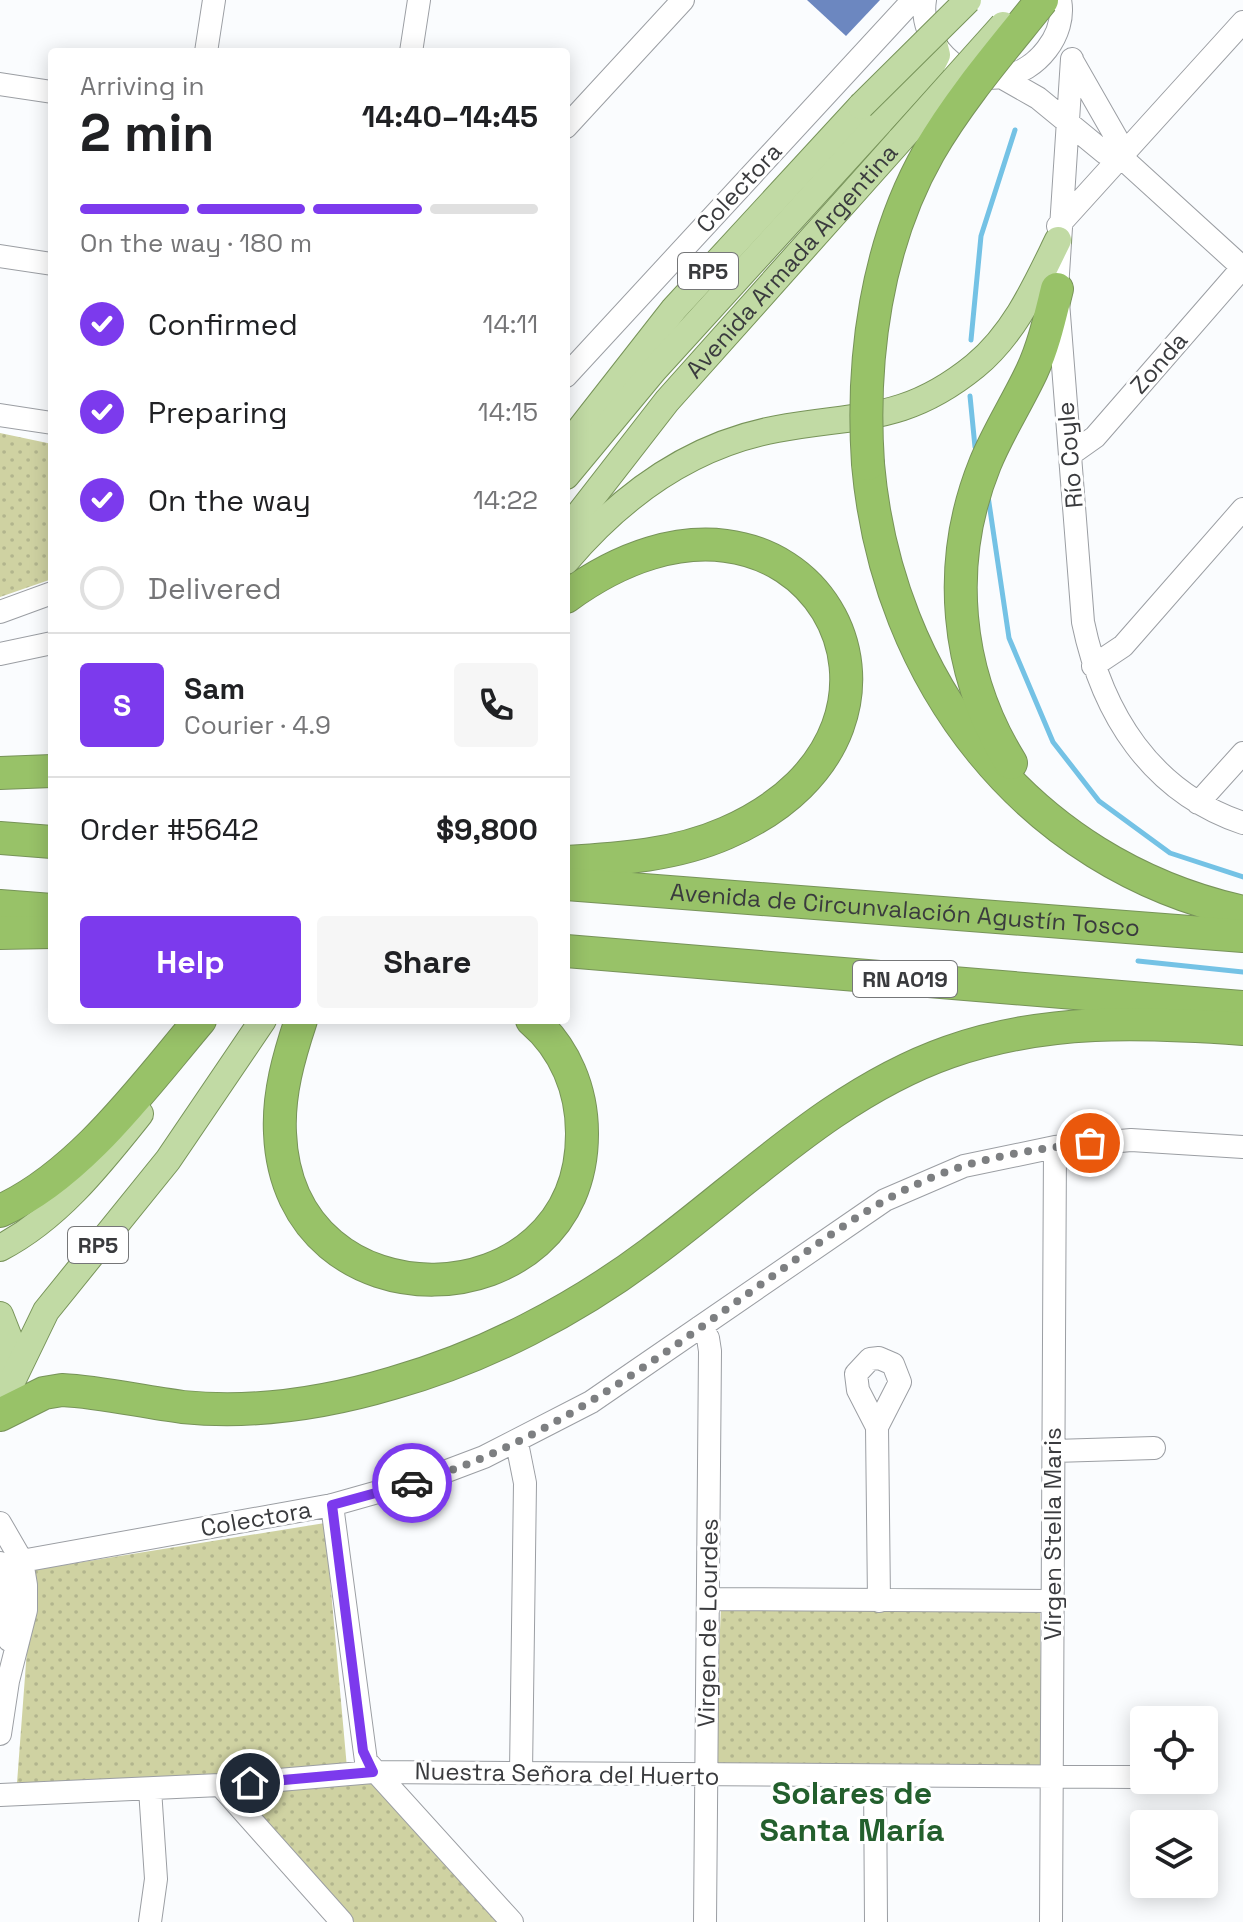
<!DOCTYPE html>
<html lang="en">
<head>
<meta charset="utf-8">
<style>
  body { margin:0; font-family:"Space Grotesk",sans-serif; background:#f6f6f6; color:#202124; height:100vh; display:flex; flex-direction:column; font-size:30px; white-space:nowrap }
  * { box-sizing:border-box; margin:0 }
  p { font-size:26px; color:#757577 }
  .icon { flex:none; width:44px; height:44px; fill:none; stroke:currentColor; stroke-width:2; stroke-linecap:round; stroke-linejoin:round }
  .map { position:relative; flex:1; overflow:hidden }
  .panel { position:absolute; left:48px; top:48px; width:522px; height:976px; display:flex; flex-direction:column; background:#fff; border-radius:8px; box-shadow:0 4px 20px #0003 }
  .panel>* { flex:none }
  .buttons { position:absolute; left:1130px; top:1706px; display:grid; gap:16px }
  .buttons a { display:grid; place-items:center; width:88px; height:88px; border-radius:8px; background:#fff; box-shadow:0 4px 20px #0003; font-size:40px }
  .pin { position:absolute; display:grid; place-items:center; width:68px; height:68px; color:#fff; margin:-34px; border:4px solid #fff; border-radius:50%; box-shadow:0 2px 8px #0007 }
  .courier { position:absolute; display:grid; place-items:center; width:80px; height:80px; margin:-40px; border:6px solid #7c3aed; border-radius:50%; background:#fff; color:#222; box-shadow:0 2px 10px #0007 }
  .headline em { font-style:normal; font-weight:700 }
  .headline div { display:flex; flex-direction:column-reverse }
  .headline { display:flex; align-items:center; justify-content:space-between; height:136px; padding:0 32px }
  h1 { font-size:52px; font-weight:700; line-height:60px }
  .bar { display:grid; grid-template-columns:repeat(4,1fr); gap:12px 8px; align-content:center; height:96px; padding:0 32px }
  .bar i { height:10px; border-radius:6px; background:#e0e0e0 }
  .bar .active { background:#7c3aed }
  .bar p { grid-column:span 4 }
  .line { display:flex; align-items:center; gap:20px; padding:0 32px; border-top:2px solid #e0e0e0 }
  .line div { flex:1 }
  .round { display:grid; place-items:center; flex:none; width:84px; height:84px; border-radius:8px; background:#f6f6f6 }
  ol { padding:0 32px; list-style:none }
  li { display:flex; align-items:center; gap:24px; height:88px }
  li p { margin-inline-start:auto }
  li .icon { padding:8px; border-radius:50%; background:#7c3aed; color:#fff; stroke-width:4 }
  li:last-child { color:#757577 }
  li i { width:44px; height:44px; border:4px solid #e0e0e0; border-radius:50% }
  .cta { display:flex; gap:16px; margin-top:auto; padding:16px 32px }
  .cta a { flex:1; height:92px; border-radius:8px; background:#7c3aed; color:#fff; font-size:32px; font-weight:700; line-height:92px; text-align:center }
  .cta a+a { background:#f6f6f6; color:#202124 }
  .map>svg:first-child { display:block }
  .grass { fill:url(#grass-dots) }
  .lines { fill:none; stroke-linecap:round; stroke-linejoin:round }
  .stream { stroke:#74c2e5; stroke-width:5 }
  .building { fill:#6c87c0 }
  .minor-casing { stroke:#9b9ea3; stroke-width:24 }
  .major-casing { stroke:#779359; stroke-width:28 }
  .highway-casing { stroke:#779359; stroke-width:34 }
  .minor { stroke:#fff; stroke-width:22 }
  .major { stroke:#c1daa4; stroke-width:26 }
  .highway { stroke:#98c268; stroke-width:32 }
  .major-bridge-casing { stroke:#779359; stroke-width:28; stroke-linecap:butt }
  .highway-bridge-casing { stroke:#779359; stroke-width:34; stroke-linecap:butt }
  .major-bridge { stroke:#c1daa4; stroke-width:26 }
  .highway-bridge { stroke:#98c268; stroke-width:32 }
  .done { stroke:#7d7f81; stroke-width:8; stroke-dasharray:0 14.4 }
  .route { stroke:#7c3aed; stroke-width:10 }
  .labels { text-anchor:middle; stroke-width:6; stroke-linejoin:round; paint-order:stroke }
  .shield { fill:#fff; stroke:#757678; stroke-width:2 }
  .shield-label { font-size:22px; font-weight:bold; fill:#3a3b3e }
  .street-label { font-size:24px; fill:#3a3b3e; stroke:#fff }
  .district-label { font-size:32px; font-weight:bold; fill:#235f2d; stroke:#fff }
</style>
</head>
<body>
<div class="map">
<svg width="1243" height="1922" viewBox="0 0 1243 1922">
  <defs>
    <pattern id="grass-dots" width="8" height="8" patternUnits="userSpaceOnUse" patternTransform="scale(2)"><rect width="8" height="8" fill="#cfd2a2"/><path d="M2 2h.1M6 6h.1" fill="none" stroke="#b2b58d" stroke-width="1.8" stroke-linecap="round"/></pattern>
  </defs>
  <rect width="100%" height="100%" fill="#fafcfe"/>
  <!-- grass -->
  <path class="grass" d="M0,433L52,444V579L0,597Z
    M325,1523L347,1768L17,1783L33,1570Z
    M721,1607L1040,1608L1042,1765L714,1767Z
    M368,1783L374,1785L498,1922H354L242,1801L246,1792Z"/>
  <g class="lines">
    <!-- stream -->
    <path class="stream" d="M971,340L981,236L1015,130
      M970,396L975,447
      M988,496L1009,638L1053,742L1099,801L1170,853L1243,877
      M1138,961L1243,972"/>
  </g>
  <!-- building -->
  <path class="building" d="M807,0H880L846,36Z"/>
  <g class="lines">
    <!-- minor casing -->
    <g class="minor-casing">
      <path id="minor" d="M925,0C918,41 960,84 1002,77C1037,72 1067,34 1060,0
        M206,52L214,0
        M411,52L419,0
        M1072,59L1057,289L1083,622C1102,714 1151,792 1243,823
        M1073,62L1117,139L1121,157
        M1001,77L1038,98L1105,153L1121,157L1243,268
        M0,84L52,92
        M566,127L683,0
        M1058,226L1243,22
        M0,256L52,264
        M566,376L913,0
        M0,415L52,423
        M1071,454L1095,437L1243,267
        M0,612L52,593
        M0,654L52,643
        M1093,666L1123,646L1243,509
        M1198,803L1243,753
        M700,1327L708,1338L710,1351L705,1922
        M870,1359L879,1358L893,1364L900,1382L877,1427L858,1390L856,1374Z
        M877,1427L879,1601
        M517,1443L525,1483L521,1772
        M1054,1451L1154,1448
        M332,1505L366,1761L512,1922
        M0,1523L22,1561L26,1585V1610L8,1681L0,1734
        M0,1563L8,1588L9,1640
        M0,1565L332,1505L431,1477L484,1457L591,1402L885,1200L964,1166L1055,1147L1131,1140L1243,1147
        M708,1599L1053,1601
        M875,1776L876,1922
        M220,1785L342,1922
        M150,1789L156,1879L150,1922
        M0,1795L220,1785L373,1772L1135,1777
        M1051,1922L1055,1147"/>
    </g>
    <!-- major casing -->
    <g class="major-casing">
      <g id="major">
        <path d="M566,447L674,309L861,106"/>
        <path d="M566,476L654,370L932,65L937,55L935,47"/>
        <path id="s1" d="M566,531L667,401L901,139"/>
        <path d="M566,561C622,495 691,445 777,429C859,414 905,423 975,366C1015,333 1036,285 1058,240"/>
        <path d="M0,1248C58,1218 100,1164 140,1114"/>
        <path d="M0,1315L11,1343L8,1374"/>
        <path d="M0,1406L46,1311L168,1160L263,1020"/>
      </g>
    </g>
    <!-- highway casing -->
    <g class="highway-casing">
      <g id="highway">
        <path d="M868,464C887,681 1027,864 1243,912"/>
        <path d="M566,597C803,424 971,726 726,833C676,855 620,859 566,862"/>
        <path d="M1011,763C955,673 945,563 985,464C998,432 1017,403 1032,371C1044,345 1050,317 1057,289"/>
        <path d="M0,773L52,771"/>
        <path d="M0,838L52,842"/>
        <path id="s2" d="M566,884L1243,936"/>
        <path d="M0,906L52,910"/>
        <path d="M0,933L52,932"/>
        <path d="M566,951L1243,1007"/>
        <path d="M301,1020C289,1056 278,1094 280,1133C288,1333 583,1324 582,1133C582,1090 565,1048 532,1020"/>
        <path d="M0,1211C80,1175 144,1086 200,1020"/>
        <path d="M0,1415L44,1393L62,1390C102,1392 142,1402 183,1407C253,1414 326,1403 393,1383C485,1357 575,1310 651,1253C747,1182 835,1092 949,1052C1045,1018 1143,1022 1243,1029"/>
      </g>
    </g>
    <!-- minor -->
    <use href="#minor" class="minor"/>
    <!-- major -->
    <use href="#major" class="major"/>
    <!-- highway -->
    <use href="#highway" class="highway"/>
    <!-- major-bridge casing -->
    <g class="major-bridge-casing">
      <path id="major-bridge" d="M861,106L968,0
        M901,139L1003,25"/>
    </g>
    <!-- highway-bridge casing -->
    <g class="highway-bridge-casing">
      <path id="highway-bridge" d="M868,464C861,359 876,245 929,152C961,97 1003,49 1042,0"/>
    </g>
    <!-- major-bridge -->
    <use href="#major-bridge" class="major-bridge"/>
    <!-- highway-bridge -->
    <use href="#highway-bridge" class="highway-bridge"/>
  </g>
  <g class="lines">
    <!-- done -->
    <path class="done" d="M412,1483C545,1445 656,1359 767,1280C818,1244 868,1205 926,1180C978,1157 1035,1149 1090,1143"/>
    <!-- route -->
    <path class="route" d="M250,1783L373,1772L363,1751L332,1505L412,1483"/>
  </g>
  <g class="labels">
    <!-- shield labels -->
    <g class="shield">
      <rect x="678" y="253" width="60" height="36" rx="6"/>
      <rect x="853" y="961" width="104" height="36" rx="6"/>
      <rect x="68" y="1227" width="60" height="36" rx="6"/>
    </g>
    <g class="shield-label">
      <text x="708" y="279">RP5</text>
      <text x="905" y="987">RN A019</text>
      <text x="98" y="1253">RP5</text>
    </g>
    <!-- street labels -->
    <g class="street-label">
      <text transform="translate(739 188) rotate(-47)" y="8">Colectora</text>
      <text dy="8" stroke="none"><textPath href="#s1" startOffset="352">Avenida Armada Argentina</textPath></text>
      <text transform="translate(1159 363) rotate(-49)" y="8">Zonda</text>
      <text transform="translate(1070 455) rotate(-95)" y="8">Río Coyle</text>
      <text dy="8" stroke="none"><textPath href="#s2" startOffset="340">Avenida de Circunvalación Agustín Tosco</textPath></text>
      <text transform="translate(256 1519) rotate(-10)" y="8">Colectora</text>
      <text transform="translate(1053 1534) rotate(-90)" y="8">Virgen Stella Maris</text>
      <text transform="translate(708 1623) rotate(-89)" y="8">Virgen de Lourdes</text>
      <text transform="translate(567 1774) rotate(1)" y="8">Nuestra Señora del Huerto</text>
    </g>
    <!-- district labels -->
    <g class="district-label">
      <text x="852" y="1804">Solares de<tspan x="852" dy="37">Santa María</tspan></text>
    </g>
  </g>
</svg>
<div class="buttons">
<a><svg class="icon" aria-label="locate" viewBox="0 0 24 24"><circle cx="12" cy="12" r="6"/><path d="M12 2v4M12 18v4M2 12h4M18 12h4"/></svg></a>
<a><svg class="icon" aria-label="layers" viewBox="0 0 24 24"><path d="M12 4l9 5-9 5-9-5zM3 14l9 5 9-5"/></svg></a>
</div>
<div class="pin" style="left:1090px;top:1143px;background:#ea580c"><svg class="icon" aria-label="bag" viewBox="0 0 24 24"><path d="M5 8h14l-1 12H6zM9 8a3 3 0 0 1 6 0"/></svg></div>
<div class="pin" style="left:250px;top:1783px;background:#1f2937"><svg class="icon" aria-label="home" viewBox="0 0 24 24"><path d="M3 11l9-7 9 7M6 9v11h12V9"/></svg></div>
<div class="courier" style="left:412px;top:1483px"><svg class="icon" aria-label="car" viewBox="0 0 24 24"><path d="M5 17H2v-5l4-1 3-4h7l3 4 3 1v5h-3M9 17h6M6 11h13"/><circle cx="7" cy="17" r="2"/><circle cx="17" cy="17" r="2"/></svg></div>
<section class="panel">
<div class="headline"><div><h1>2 min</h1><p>Arriving in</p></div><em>14:40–14:45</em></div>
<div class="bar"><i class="active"></i><i class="active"></i><i class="active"></i><i></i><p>On the way · 180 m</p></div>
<ol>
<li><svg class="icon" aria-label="check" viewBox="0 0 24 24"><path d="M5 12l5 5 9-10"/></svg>Confirmed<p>14:11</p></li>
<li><svg class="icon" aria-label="check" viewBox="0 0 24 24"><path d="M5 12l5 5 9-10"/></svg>Preparing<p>14:15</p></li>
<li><svg class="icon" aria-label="check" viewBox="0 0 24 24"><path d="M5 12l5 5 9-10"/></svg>On the way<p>14:22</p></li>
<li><i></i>Delivered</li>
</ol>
<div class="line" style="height:144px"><b class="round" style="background:#7c3aed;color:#fff">S</b><div><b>Sam</b><p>Courier · 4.9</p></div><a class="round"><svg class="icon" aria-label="phone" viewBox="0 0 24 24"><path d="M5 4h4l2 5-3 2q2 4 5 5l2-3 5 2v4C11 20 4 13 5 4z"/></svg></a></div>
<div class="line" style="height:104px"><div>Order #5642</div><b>$9,800</b></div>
<div class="cta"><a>Help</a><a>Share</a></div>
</section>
</div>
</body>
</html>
